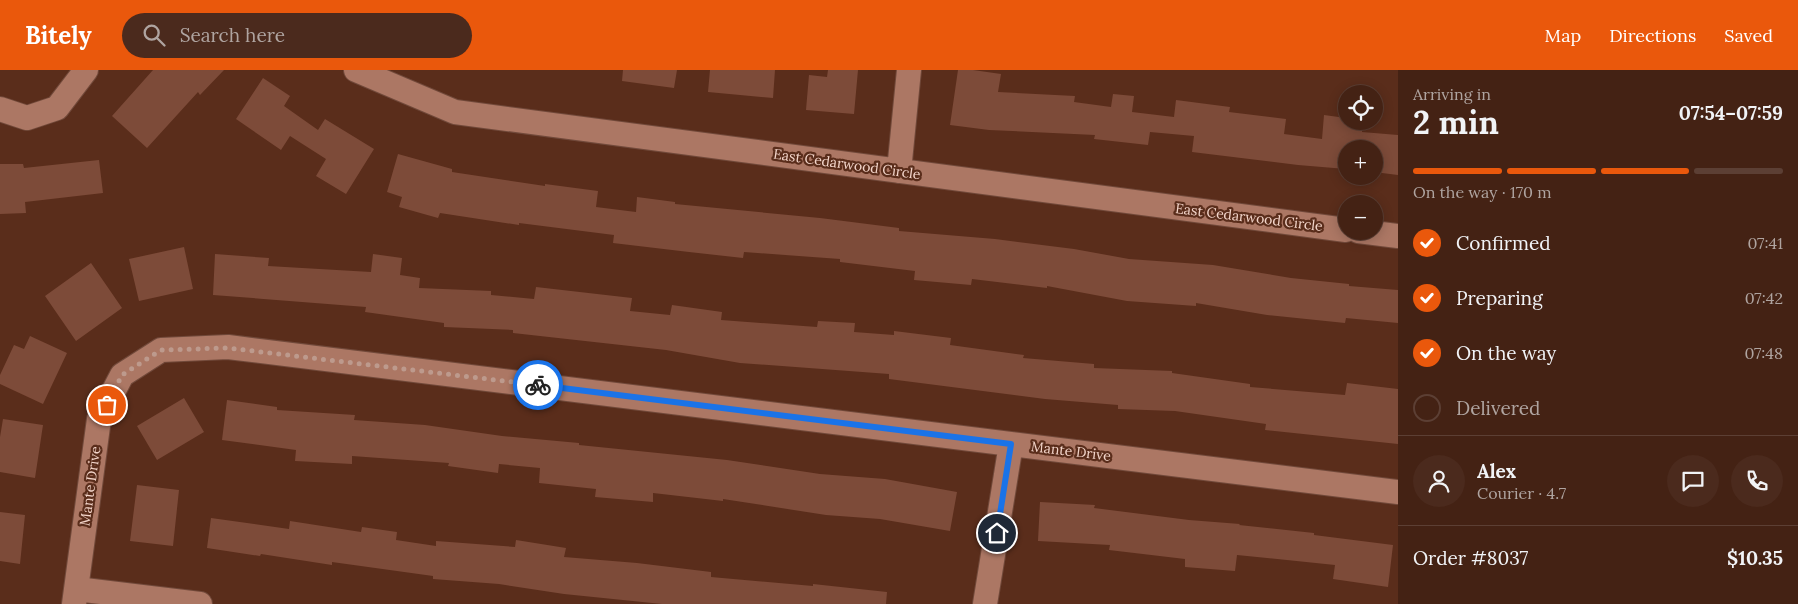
<!DOCTYPE html>
<html lang="en">
<head>
<meta charset="utf-8">
<style>
  body { margin:0; font-family:Lora,serif; background:#4b2a1d; color:#f1f3f6; height:100vh; display:flex; flex-direction:column; font-size:19px; white-space:nowrap }
  * { box-sizing:border-box; margin:0 }
  p { font-size:16px; color:#afa4a0 }
  .icon { flex:none; width:28px; height:28px; fill:none; stroke:currentColor; stroke-width:2; stroke-linecap:round; stroke-linejoin:round }
  .map { position:relative; flex:1; overflow:hidden }
  .side { display:flex; flex-direction:column; background:#442214; width:400px }
  .side>* { flex:none }
  .fabs { position:absolute; left:1338px; top:15px; display:grid; gap:10px }
  .fabs a { display:grid; place-items:center; width:45px; height:45px; border-radius:50%; background:#442214; box-shadow:0 2px 12px #0003,0 0 0 1px #5c3f34; font-size:25px }
  .pin { position:absolute; display:grid; place-items:center; width:42px; height:42px; color:#fff; margin:-21px; border:2px solid #fff; border-radius:50%; box-shadow:0 1px 5px #0007 }
  .courier { position:absolute; display:grid; place-items:center; width:50px; height:50px; margin:-25px; border:4px solid #1a73e8; border-radius:50%; background:#fff; color:#222; box-shadow:0 1px 6px #0007 }
  .head em { font-style:normal; font-weight:700 }
  .head div { display:flex; flex-direction:column-reverse }
  .head { display:flex; align-items:center; justify-content:space-between; height:85px; padding:0 15px }
  h1 { font-size:32px; font-weight:700; line-height:38px }
  .bar { display:grid; grid-template-columns:repeat(4,1fr); gap:8px 5px; align-content:center; height:60px; padding:0 15px }
  .bar i { height:6px; border-radius:4px; background:#5c3f34 }
  .bar .active { background:#ea580c }
  .bar p { grid-column:span 4 }
  .line { display:flex; align-items:center; gap:12px; padding:0 15px; border-top:1px solid #5c3f34 }
  .line div { flex:1 }
  .round { display:grid; place-items:center; flex:none; width:52px; height:52px; border-radius:26px; background:#4b2a1d }
  ol { padding:0 15px; list-style:none }
  li { display:flex; align-items:center; gap:15px; height:55px }
  li p { margin-inline-start:auto }
  li .icon { padding:5px; border-radius:50%; background:#ea580c; color:#fff; stroke-width:4 }
  li:last-child { color:#afa4a0 }
  li i { width:28px; height:28px; border:2px solid #5c3f34; border-radius:50% }
  header { display:flex; align-items:center; gap:30px; box-sizing:border-box; height:70px; padding:0 25px; background:#ea580c; color:#fff }
  header strong { font-size:24px }
  nav { display:flex; gap:28px; margin-inline-start:auto; font-size:18px }
  .search { width:350px; height:45px; background:#4b2a1d; display:flex; align-items:center; gap:12px; box-sizing:border-box; padding:0 18px; border-radius:28px; color:#afa4a0; font-size:19px }
  main { display:flex; flex:1; min-height:0 }
  .map>svg:first-child { display:block }
  .building { fill:#7d4b39 }
  .lines { fill:none; stroke-linecap:round; stroke-linejoin:round }
  .minor-casing { stroke:#71493a; stroke-width:26 }
  .minor { stroke:#ac7764; stroke-width:24 }
  .done { stroke:#bd9a8d; stroke-width:5; stroke-dasharray:0 9 }
  .route { stroke:#1a73e8; stroke-width:6 }
  .labels { text-anchor:middle; stroke-width:4.5; stroke-linejoin:round; paint-order:stroke }
  .street-label { font-size:14px; fill:#f3d5ca; stroke:#5a2d1b }
</style>
</head>
<body>
<header>
<strong>Bitely</strong>
<div class="search"><svg class="icon" aria-label="search" viewBox="0 0 24 24"><circle cx="10" cy="10" r="6"/><path d="M15 15l6 6"/></svg>Search here</div>
<nav><a>Map</a><a>Directions</a><a>Saved</a></nav>
</header>
<main>
<div class="map">
<svg width="1398" height="534" viewBox="0 0 1398 534">
  <rect width="100%" height="100%" fill="#5a2d1b"/>
  <!-- building -->
  <path class="building" d="M153,0H224L200,25L198,22L147,78L112,46Z
    M623,0H677L674,18L622,11Z
    M710,0H775L773,28L708,22Z
    M828,0H858L854,44L806,40L809,5L827,7Z
    M958,0H973L1001,4L998,22L1075,26L1074,32L1111,37L1113,24L1134,26L1132,42L1174,47L1176,30L1230,37L1229,42L1286,49L1284,64L1322,69L1324,45L1346,48V51H1363L1362,62L1398,65V105L1374,102V79H1346V99L1298,95L1192,82L1194,66L1150,62L1148,75L1094,69L1095,65L989,60L950,55Z
    M263,8L290,26L284,36L318,60L325,49L374,79L346,124L316,106L326,89L290,66L281,80L236,49Z
    M398,84L452,99V102L545,116V114L598,121L596,137L636,142L637,127L675,132V134L820,148L899,158V161L995,169L1074,179L1129,189L1213,195L1291,208L1349,214V216L1398,220V253L1346,248L1345,253L1267,245L1196,233V236L1127,231L1047,216V218L972,209L971,215L914,210L915,201L840,192V189L744,182L743,188L689,182L613,173L614,165L519,153V155L440,143L438,148L399,137L402,127L387,122Z
    M99,90L103,123L25,132L26,143L0,144V94H23L24,98Z
    M184,177L193,219L139,231L129,189Z
    M215,184L269,188L268,196L371,202L373,184L402,188L400,205L420,208L419,218L491,221V225L534,229L536,217L632,228L630,241L670,245L672,235L722,242L721,250L817,257L818,251L855,253L854,262L894,265V261L951,268L950,275L1024,285L1023,288L1094,294V298L1172,301V303L1250,314V317L1345,325L1347,313L1398,319V374L1265,360L1266,354L1175,341L1118,339V335L1045,329L889,309V304L740,293L666,280L513,263V260L444,257V253L365,242L366,237L213,225Z
    M91,193L122,238L76,271L45,226Z
    M30,266L67,283L43,334L0,314V305L14,275L24,279Z
    M184,328L204,362L157,390L137,356Z
    M227,330L277,337V340L355,345L354,350L425,355L502,366L579,373V375L727,390L820,404L885,409L957,422L950,461L880,449L826,445L723,429V431L653,423V432L595,427L596,419L539,413L540,398L499,394L498,403L448,396L449,393L352,386V394L295,391L296,380L222,370Z
    M3,349L43,355L35,408L0,402V367Z
    M137,415L179,420L173,476L130,471Z
    M1040,432L1095,435L1094,438L1189,450L1240,454L1239,455L1314,463V465L1393,475L1388,517L1333,509L1335,495L1237,485L1235,501L1185,497V489L1109,480L1110,475L1038,471Z
    M0,442L25,445L20,494L0,491Z
    M211,448L289,459L290,451L361,462L362,457L397,462L396,470L436,476V471L515,477L516,470L566,478L564,487L637,493L711,502V507L813,516V514L887,522L886,534H662L564,524L499,514L433,509V506L332,492V495L261,484L260,486L207,478Z"/>
  <g class="lines">
    <!-- minor casing -->
    <g class="minor-casing">
      <path id="minor" d="M356,0L455,42L1346,160
        M0,39L27,48L57,38L86,0
        M899,101L909,0
        M1358,161L1398,166
        M76,519L200,534
        M74,534L99,349L122,305L161,280L228,277L1398,422
        M985,534L1011,374"/>
    </g>
    <!-- minor -->
    <use href="#minor" class="minor"/>
  </g>
  <g class="lines">
    <!-- done -->
    <path class="done" d="M107,335L122,305L161,280L228,278L538,315"/>
    <!-- route -->
    <path class="route" d="M538,315L1011,374L997,463"/>
  </g>
  <g class="labels">
    <!-- street labels -->
    <g class="street-label">
      <text transform="translate(847 94) rotate(8)" y="5">East Cedarwood Circle</text>
      <text transform="translate(1249 147) rotate(7)" y="5">East Cedarwood Circle</text>
      <text transform="translate(1071 381) rotate(7)" y="5">Mante Drive</text>
      <text transform="translate(90 416) rotate(-82)" y="5">Mante Drive</text>
    </g>
  </g>
</svg>
<div class="fabs">
<a><svg class="icon" aria-label="locate" viewBox="0 0 24 24"><circle cx="12" cy="12" r="6"/><path d="M12 2v4M12 18v4M2 12h4M18 12h4"/></svg></a>
<a>+</a>
<a>−</a>
</div>
<div class="pin" style="left:107px;top:335px;background:#ea580c"><svg class="icon" aria-label="bag" viewBox="0 0 24 24"><path d="M5 8h14l-1 12H6zM9 8a3 3 0 0 1 6 0"/></svg></div>
<div class="pin" style="left:997px;top:463px;background:#1f2937"><svg class="icon" aria-label="home" viewBox="0 0 24 24"><path d="M3 11l9-7 9 7M6 9v11h12V9"/></svg></div>
<div class="courier" style="left:538px;top:315px"><svg class="icon" aria-label="bike" viewBox="0 0 24 24"><circle cx="6" cy="16" r="4"/><circle cx="18" cy="16" r="4"/><path d="M6 16l4-8h5l3 8M10 8l3 8H6M13 5h3"/></svg></div>
</div>
<section class="side">
<div class="head"><div><h1>2 min</h1><p>Arriving in</p></div><em>07:54–07:59</em></div>
<div class="bar"><i class="active"></i><i class="active"></i><i class="active"></i><i></i><p>On the way · 170 m</p></div>
<ol>
<li><svg class="icon" aria-label="check" viewBox="0 0 24 24"><path d="M5 12l5 5 9-10"/></svg>Confirmed<p>07:41</p></li>
<li><svg class="icon" aria-label="check" viewBox="0 0 24 24"><path d="M5 12l5 5 9-10"/></svg>Preparing<p>07:42</p></li>
<li><svg class="icon" aria-label="check" viewBox="0 0 24 24"><path d="M5 12l5 5 9-10"/></svg>On the way<p>07:48</p></li>
<li><i></i>Delivered</li>
</ol>
<div class="line" style="height:90px"><a class="round"><svg class="icon" aria-label="person" viewBox="0 0 24 24"><circle cx="12" cy="8" r="4"/><path d="M4 21q1-7 8-7t8 7"/></svg></a><div><b>Alex</b><p>Courier · 4.7</p></div><a class="round"><svg class="icon" aria-label="chat" viewBox="0 0 24 24"><path d="M4 5h16v11H9l-5 4z"/></svg></a><a class="round"><svg class="icon" aria-label="phone" viewBox="0 0 24 24"><path d="M5 4h4l2 5-3 2q2 4 5 5l2-3 5 2v4C11 20 4 13 5 4z"/></svg></a></div>
<div class="line" style="height:65px"><div>Order #8037</div><b>$10.35</b></div>
</section>
</main>
</body>
</html>
